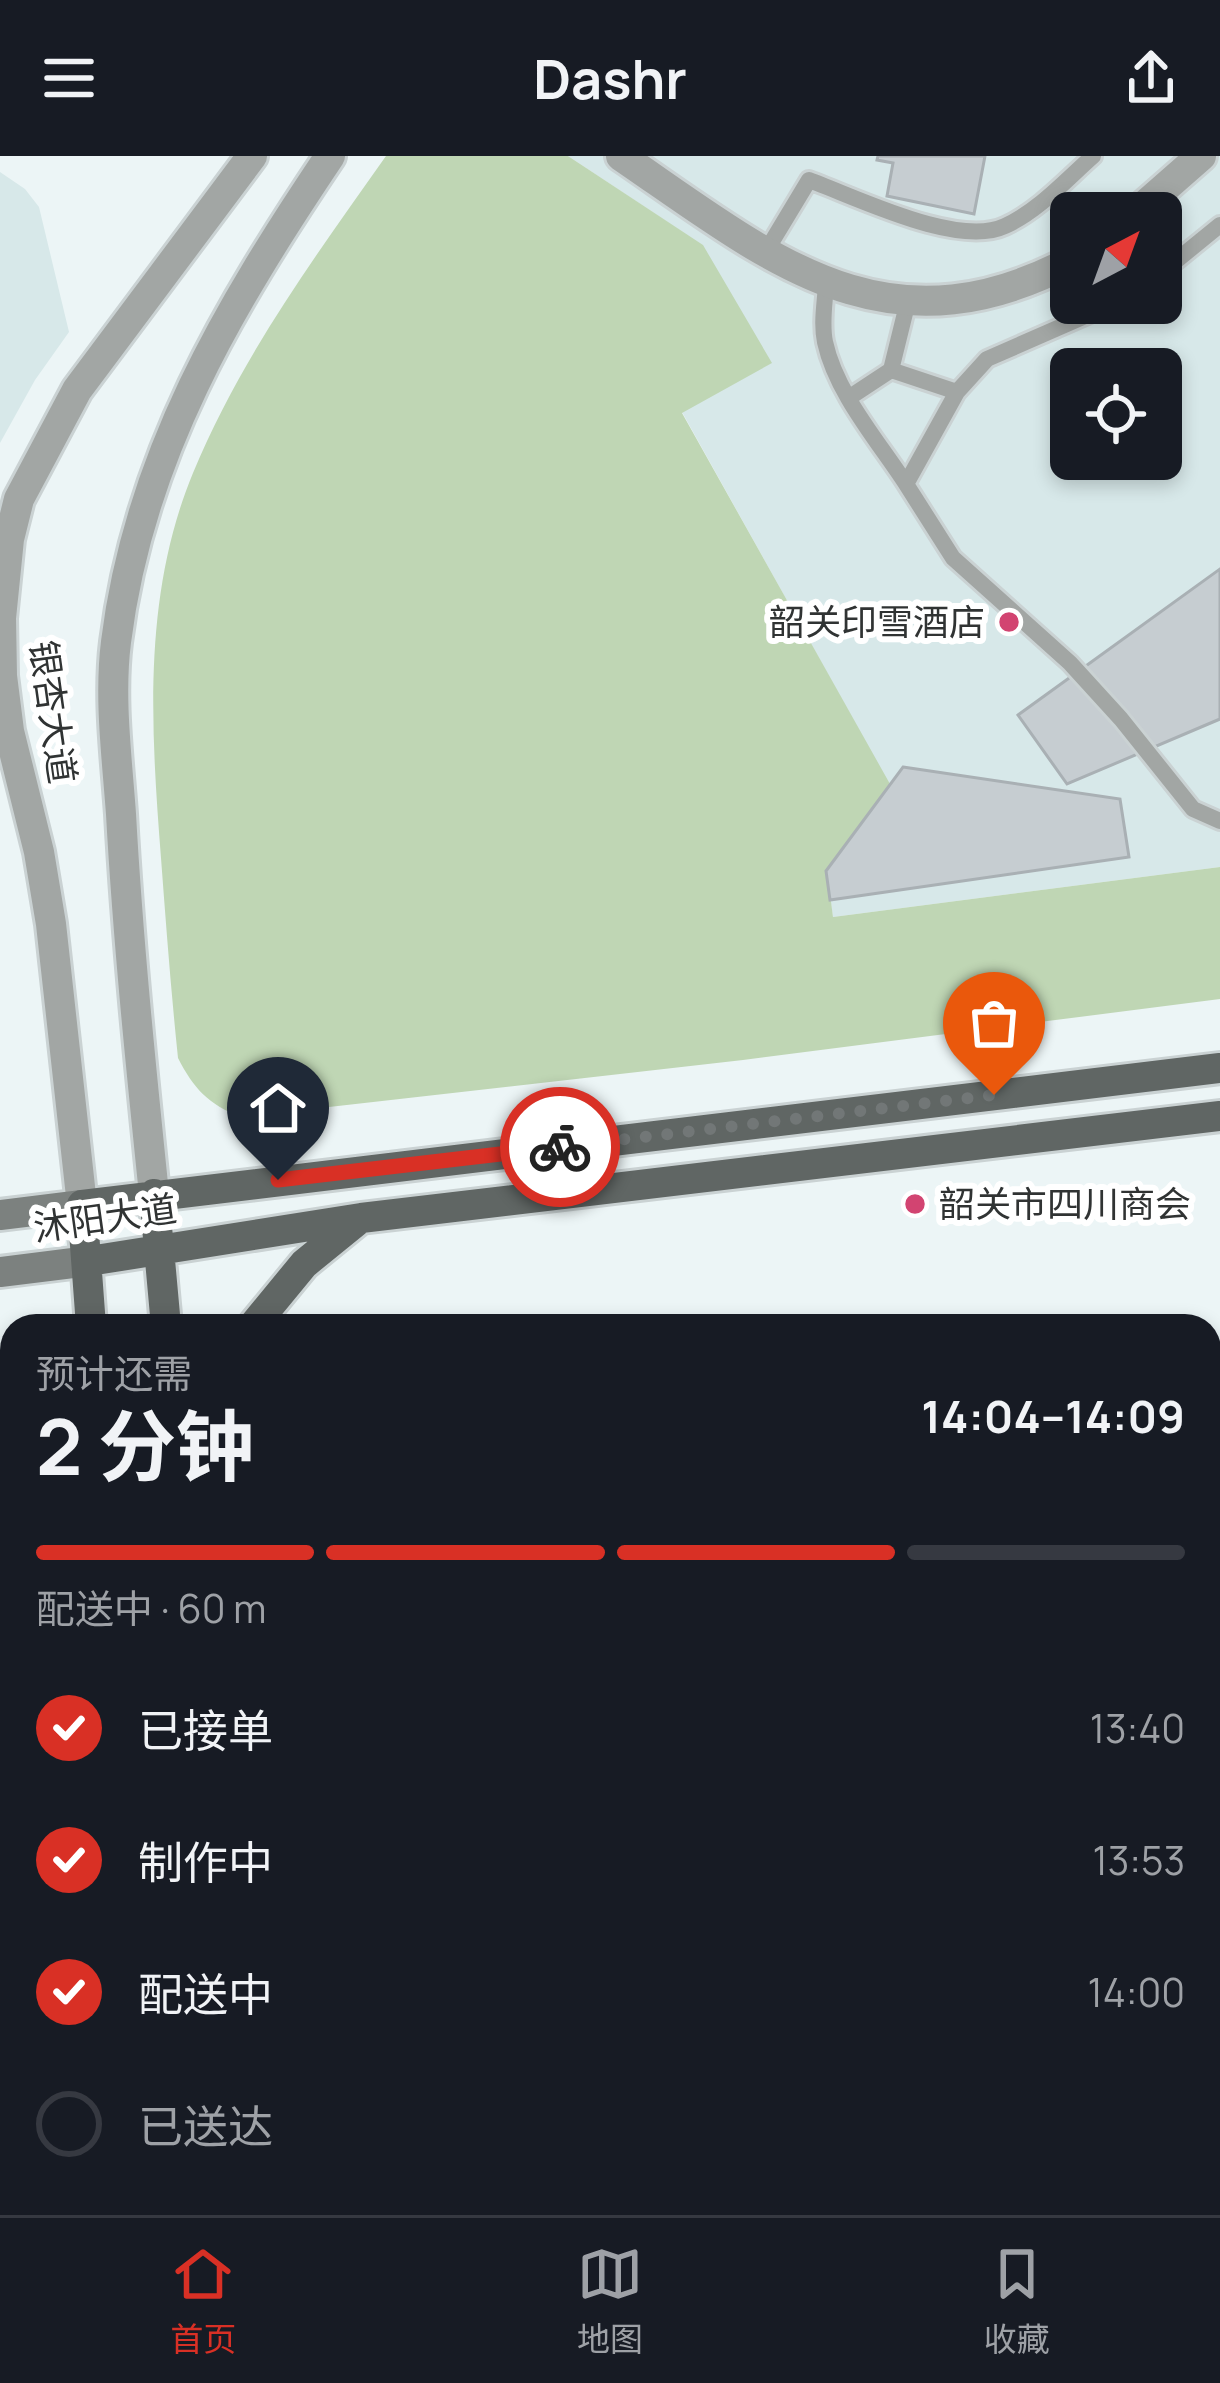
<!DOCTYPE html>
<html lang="zh">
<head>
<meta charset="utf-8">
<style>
  body { margin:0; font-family:Manrope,"Noto Sans SC",sans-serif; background:#20242c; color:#f1f3f6; height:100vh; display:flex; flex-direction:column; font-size:45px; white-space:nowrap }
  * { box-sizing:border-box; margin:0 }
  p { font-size:39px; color:#9ea1a6 }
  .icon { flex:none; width:66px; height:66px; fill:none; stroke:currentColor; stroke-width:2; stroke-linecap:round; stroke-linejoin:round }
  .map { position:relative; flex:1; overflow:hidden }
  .drawer { position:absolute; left:0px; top:1158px; width:1221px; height:903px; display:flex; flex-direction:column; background:#171b24; border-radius:36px 36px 0 0; box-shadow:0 6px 18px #0003 }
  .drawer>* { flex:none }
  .needle { width:78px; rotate:41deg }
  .buttons { position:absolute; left:1050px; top:36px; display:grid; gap:24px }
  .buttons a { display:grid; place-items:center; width:132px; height:132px; border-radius:18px; background:#171b24; box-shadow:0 6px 18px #0003; font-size:60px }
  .pin { position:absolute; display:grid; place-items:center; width:102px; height:102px; color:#fff; margin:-123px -51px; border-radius:50% 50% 50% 0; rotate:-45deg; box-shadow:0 0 12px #0007 }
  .pin .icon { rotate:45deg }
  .courier { position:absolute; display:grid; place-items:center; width:120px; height:120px; margin:-60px; border:9px solid #d93025; border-radius:50%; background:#fff; color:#222; box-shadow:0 3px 15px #0007 }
  .summary em { font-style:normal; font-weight:700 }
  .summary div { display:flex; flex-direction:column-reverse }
  .summary { display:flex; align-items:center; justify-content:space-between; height:204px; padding:0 36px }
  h1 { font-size:78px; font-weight:700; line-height:90px }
  .bar { display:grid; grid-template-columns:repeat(4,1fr); gap:18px 12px; align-content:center; height:144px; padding:0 36px }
  .bar i { height:15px; border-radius:9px; background:#363941 }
  .bar .active { background:#d93025 }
  .bar p { grid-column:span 4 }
  ol { padding:0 36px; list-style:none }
  li { display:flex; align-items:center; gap:36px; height:132px }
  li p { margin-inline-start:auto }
  li .icon { padding:12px; border-radius:50%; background:#d93025; color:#fff; stroke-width:4 }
  li:last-child { color:#9ea1a6 }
  li i { width:66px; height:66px; border:6px solid #363941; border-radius:50% }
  header { display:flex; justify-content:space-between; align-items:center; height:156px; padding:0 36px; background:#171b24; font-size:54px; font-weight:700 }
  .dock { display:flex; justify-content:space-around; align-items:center; height:168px; border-top:3px solid #363941; background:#171b24; font-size:33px; color:#9ea1a6 }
  .dock a { display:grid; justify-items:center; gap:6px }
  .dock .active { color:#d93025 }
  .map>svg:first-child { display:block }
  .built { fill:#d7e8e9; fill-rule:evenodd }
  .green { fill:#bfd6b4 }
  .building { fill:#c6cdd1; stroke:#a9b0b4; stroke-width:3 }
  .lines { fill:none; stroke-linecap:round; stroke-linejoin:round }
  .service-casing { stroke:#cad2d3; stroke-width:22 }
  .minor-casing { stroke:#cad2d3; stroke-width:36 }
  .secondary-casing { stroke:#cad2d3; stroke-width:36 }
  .primary-casing { stroke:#cad2d3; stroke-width:36 }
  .service { stroke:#a2a6a4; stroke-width:16 }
  .minor { stroke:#a2a6a4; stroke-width:30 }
  .secondary { stroke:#7c817f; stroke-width:30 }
  .primary { stroke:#606664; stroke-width:30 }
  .done { stroke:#727777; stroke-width:12; stroke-dasharray:0 21.6 }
  .route { stroke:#d93025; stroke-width:15 }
  .poi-dot { fill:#d24471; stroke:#fff; stroke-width:4.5 }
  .labels { text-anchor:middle; stroke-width:12; stroke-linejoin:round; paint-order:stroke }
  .poi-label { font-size:36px; fill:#303333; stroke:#fff; text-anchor:end }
  .street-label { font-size:36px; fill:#303333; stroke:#fff }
</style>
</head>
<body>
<header><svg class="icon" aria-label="menu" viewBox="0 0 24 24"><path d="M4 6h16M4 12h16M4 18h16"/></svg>Dashr<svg class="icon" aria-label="share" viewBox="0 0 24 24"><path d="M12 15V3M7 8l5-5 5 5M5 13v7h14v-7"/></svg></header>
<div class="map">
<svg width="1220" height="2059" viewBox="0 0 1220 2059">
  <rect width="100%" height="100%" fill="#ecf5f6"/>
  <!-- built -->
  <path class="built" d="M568,0H1220V711L833,761L826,715L889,628L682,256L771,207L702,89ZM1071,57H1161V147H1071ZM1071,213H1161V303H1071Z
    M0,16L25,33L39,51L69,176L35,224L0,287Z
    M1209,1202L1220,1203V2059H615V2049H1209Z"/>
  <!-- green -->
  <path class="green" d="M386,0H568L703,89L772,207L682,257L890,628L827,715L833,761L1220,711V843L743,904L241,961C208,948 194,933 178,902C171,835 166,769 161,702C151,573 142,440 193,317C241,201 314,102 386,0Z"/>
  <!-- building -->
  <path class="building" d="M878,0H985L974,58L887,40L893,7L877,4Z
    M1220,413V563L1067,628L1018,559Z
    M903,611L1120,643L1129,701L830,744L826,715Z
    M1209,1360L1220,1361V1550L1209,1549Z
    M1209,1642H1220V1852L1209,1851Z
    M1209,1953L1220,1954V2059H689L690,2049H1209Z"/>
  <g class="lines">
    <!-- service casing -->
    <g class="service-casing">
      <path id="service" d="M765,97L809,24C858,42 958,92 1005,70C1038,55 1066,24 1093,0
        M1161,117L1220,69
        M826,128C825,147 821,167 825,186C836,237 878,285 906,328
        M1115,147L987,203L957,236L906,328L953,402L1070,507L1121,563L1193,653L1220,665
        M891,214L908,145
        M850,241L891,214L957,236
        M1209,1305L1220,1306
        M1209,1594L1220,1595
        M1209,1893H1220
        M662,2059V2049"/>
    </g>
    <!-- minor casing -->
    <g class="minor-casing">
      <path id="minor" d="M621,0C770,102 885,203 1071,105
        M1136,57L1201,0
        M154,1038C141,912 128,785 121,658C117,602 109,542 116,486C139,300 228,152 330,0
        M82,1049L51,768L39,696L9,575L2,520L1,462L9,383L19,343L77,234L252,0"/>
    </g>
    <!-- secondary casing -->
    <g class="secondary-casing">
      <path id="secondary" d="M0,1059L82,1049
        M0,1116L89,1105"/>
    </g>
    <!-- primary casing -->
    <g class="primary-casing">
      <path id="primary" d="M154,1038L166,1170
        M89,1105L361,1062L1220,960
        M91,1170L82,1049L1220,912
        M253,1170L304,1108L358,1064
        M0,1218L12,1230
        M163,2049L164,2059
        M259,2049L260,2059"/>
    </g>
    <!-- service -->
    <use href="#service" class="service"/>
    <!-- minor -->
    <use href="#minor" class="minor"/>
    <!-- secondary -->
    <use href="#secondary" class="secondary"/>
    <!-- primary -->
    <use href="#primary" class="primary"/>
  </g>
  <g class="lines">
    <!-- done -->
    <path class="done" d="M560,991L994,939"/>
    <!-- route -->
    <path class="route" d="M278,1024L560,991"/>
  </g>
  <!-- markers -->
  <g class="poi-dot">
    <circle cx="1009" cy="466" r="12"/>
    <circle cx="915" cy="1048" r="12"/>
  </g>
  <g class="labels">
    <!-- poi labels -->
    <g class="poi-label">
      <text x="985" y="479">韶关印雪酒店</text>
      <text x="939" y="1061" text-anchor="start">韶关市四川商会</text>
    </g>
    <!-- street labels -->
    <g class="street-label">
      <text transform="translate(53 556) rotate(82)" y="13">银杏大道</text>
      <text transform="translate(105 1062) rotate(-8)" y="13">沐阳大道</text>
    </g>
  </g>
</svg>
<div class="buttons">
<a><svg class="needle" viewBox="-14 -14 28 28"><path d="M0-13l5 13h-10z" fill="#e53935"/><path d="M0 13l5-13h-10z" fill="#9ea1a6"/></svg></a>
<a><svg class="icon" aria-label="locate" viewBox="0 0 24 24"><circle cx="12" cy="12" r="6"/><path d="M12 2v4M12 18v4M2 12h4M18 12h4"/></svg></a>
</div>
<div class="pin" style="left:994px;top:939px;background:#ea580c"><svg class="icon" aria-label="bag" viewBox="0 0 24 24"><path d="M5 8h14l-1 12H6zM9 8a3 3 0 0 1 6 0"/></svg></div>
<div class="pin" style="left:278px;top:1024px;background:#1f2937"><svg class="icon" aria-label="home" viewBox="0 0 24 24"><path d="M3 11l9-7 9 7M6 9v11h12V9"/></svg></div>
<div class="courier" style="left:560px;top:991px"><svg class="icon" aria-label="bike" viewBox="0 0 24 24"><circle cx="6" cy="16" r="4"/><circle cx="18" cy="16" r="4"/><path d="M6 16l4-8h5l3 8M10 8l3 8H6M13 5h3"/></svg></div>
<section class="drawer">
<div class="summary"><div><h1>2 分钟</h1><p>预计还需</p></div><em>14:04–14:09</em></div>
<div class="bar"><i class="active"></i><i class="active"></i><i class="active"></i><i></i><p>配送中 · 60 m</p></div>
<ol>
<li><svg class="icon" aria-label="check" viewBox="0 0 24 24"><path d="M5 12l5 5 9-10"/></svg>已接单<p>13:40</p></li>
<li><svg class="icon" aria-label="check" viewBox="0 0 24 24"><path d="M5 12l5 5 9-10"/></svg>制作中<p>13:53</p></li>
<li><svg class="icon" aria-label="check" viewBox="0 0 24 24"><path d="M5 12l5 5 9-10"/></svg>配送中<p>14:00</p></li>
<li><i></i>已送达</li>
</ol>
</section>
</div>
<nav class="dock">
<a class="active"><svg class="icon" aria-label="home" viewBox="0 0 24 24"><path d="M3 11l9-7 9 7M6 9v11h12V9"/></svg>首页</a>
<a><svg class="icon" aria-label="map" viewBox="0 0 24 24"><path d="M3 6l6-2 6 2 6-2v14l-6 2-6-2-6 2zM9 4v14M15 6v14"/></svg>地图</a>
<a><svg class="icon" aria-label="saved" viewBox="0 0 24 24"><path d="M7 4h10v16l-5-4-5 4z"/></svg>收藏</a>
</nav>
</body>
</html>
